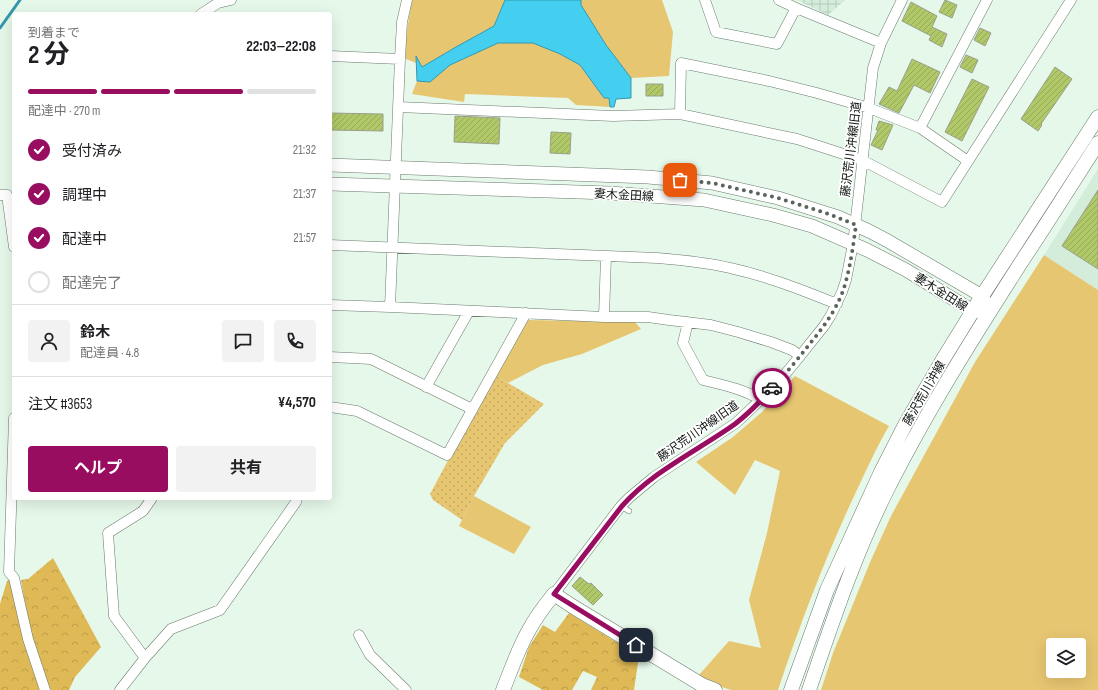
<!DOCTYPE html>
<html lang="ja">
<head>
<meta charset="utf-8">
<style>
  body { margin:0; font-family:"Sofia Sans Condensed","Noto Sans JP",sans-serif; background:#f2f2f2; color:#202124; height:100vh; display:flex; flex-direction:column; font-size:15px; white-space:nowrap }
  * { box-sizing:border-box; margin:0 }
  p { font-size:13px; color:#757577 }
  .icon { flex:none; width:22px; height:22px; fill:none; stroke:currentColor; stroke-width:2; stroke-linecap:round; stroke-linejoin:round }
  .map { position:relative; flex:1; overflow:hidden }
  .side { position:absolute; left:12px; top:12px; width:320px; height:488px; display:flex; flex-direction:column; background:#fff; border-radius:4px; box-shadow:0 4px 16px #0002 }
  .side>* { flex:none }
  .buttons { position:absolute; left:1046px; top:638px; display:grid; gap:8px }
  .buttons a { display:grid; place-items:center; width:40px; height:40px; border-radius:4px; background:#fff; box-shadow:0 4px 16px #0002; font-size:20px }
  .pin { position:absolute; display:grid; place-items:center; width:34px; height:34px; color:#fff; margin:-17px; border-radius:8px; box-shadow:0 2px 6px #0006 }
  .courier { position:absolute; display:grid; place-items:center; width:40px; height:40px; margin:-20px; border:3px solid #980d60; border-radius:50%; background:#fff; color:#222; box-shadow:0 1px 5px #0007 }
  .head em { font-style:normal; font-weight:700 }
  .head div { display:flex; flex-direction:column-reverse }
  .head { display:flex; align-items:center; justify-content:space-between; height:68px; padding:0 16px }
  h1 { font-size:26px; font-weight:700; line-height:30px }
  .bar { display:grid; grid-template-columns:repeat(4,1fr); gap:6px 4px; align-content:center; height:48px; padding:0 16px }
  .bar i { height:5px; border-radius:3px; background:#e0e0e0 }
  .bar .active { background:#980d60 }
  .bar p { grid-column:span 4 }
  .line { display:flex; align-items:center; gap:10px; padding:0 16px; border-top:1px solid #e0e0e0 }
  .line div { flex:1 }
  .round { display:grid; place-items:center; flex:none; width:42px; height:42px; border-radius:4px; background:#f2f2f2 }
  ol { padding:0 16px; list-style:none }
  li { display:flex; align-items:center; gap:12px; height:44px }
  li p { margin-inline-start:auto }
  li .icon { padding:4px; border-radius:50%; background:#980d60; color:#fff; stroke-width:4 }
  li:last-child { color:#757577 }
  li i { width:22px; height:22px; border:2px solid #e0e0e0; border-radius:50% }
  .action { display:flex; gap:8px; margin-top:auto; padding:8px 16px }
  .action a { flex:1; height:46px; border-radius:4px; background:#980d60; color:#fff; font-size:16px; font-weight:700; line-height:46px; text-align:center }
  .action a+a { background:#f2f2f2; color:#202124 }
  .map>svg:first-child { display:block }
  .built { fill:#d4eddb }
  .industrial { fill:url(#industrial-grid) }
  .grass { fill:#e7c672; fill-rule:evenodd }
  .forest { fill:url(#forest-crowns) }
  .park { fill:url(#park-dots) }
  .water { fill:#44cff1; stroke:#3497ad }
  .lines { fill:none; stroke-linecap:round; stroke-linejoin:round }
  .stream { stroke:#3497ad; stroke-width:3 }
  .building { fill:url(#building-hatch); stroke:#9a9f8d }
  .service-casing { stroke:#6a7a6e; stroke-width:6 }
  .minor-casing { stroke:#6a7a6e; stroke-width:11 }
  .tertiary-casing { stroke:#6a7a6e; stroke-width:14 }
  .secondary-casing { stroke:#6a7a6e; stroke-width:15 }
  .service { stroke:#fff; stroke-width:5 }
  .minor { stroke:#fff; stroke-width:10 }
  .tertiary { stroke:#fff; stroke-width:13 }
  .secondary { stroke:#fff; stroke-width:14 }
  .done { stroke:#59645c; stroke-width:4; stroke-dasharray:0 7.2 }
  .route { stroke:#980d60; stroke-width:5 }
  .labels { text-anchor:middle; stroke-width:3.5; stroke-linejoin:round; paint-order:stroke }
  .street-label { font-size:12px; fill:#0d140f; stroke:#fff }
</style>
</head>
<body>
<div class="map">
<svg width="1098" height="690" viewBox="0 0 1098 690">
  <defs>
    <pattern id="industrial-grid" width="8" height="8" patternUnits="userSpaceOnUse"><rect width="8" height="8" fill="#d4eddb"/><path d="M0 4h8M4 0v8" fill="none" stroke="#b5cabb"/></pattern>
    <pattern id="forest-crowns" width="20" height="18" patternUnits="userSpaceOnUse"><rect width="20" height="18" fill="#dfb956"/><path d="M2 6a3 3 0 1 1 6 0M12 15a3 3 0 1 1 6 0" fill="none" stroke="#be9e4a"/></pattern>
    <pattern id="park-dots" width="8" height="8" patternUnits="userSpaceOnUse"><rect width="8" height="8" fill="#e7c672"/><path d="M2 2h.1M6 6h.1" fill="none" stroke="#c5a962" stroke-width="1.8" stroke-linecap="round"/></pattern>
    <pattern id="building-hatch" width="6" height="6" patternUnits="userSpaceOnUse"><rect width="6" height="6" fill="#b0c868"/><path d="M-1 1l2-2M0 6l6-6M5 7l2-2" fill="none" stroke="#96ab59"/></pattern>
  </defs>
  <rect width="100%" height="100%" fill="#e6f8ea"/>
  <!-- built -->
  <path class="built" d="M1098,169V290L1044,255Z"/>
  <!-- industrial -->
  <path class="industrial" d="M797,0H845L828,15Z"/>
  <!-- grass -->
  <path class="grass" d="M412,0H505L494,26L456,47L422,67L416,58V63L406,59L404,48Z
    M581,0H662L673,32L669,76L631,78L606,45L581,5Z
    M498,43H533L560,54L580,65L604,98H609L610,107L576,105L568,98L465,94L464,102L412,94L417,81L430,82L450,65Z
    M1044,255L1098,290V690H821L833,653L871,560L891,516L975,362ZM1053,645H1079V671H1053Z
    M527,320L635,322L641,329L582,354L543,365L508,383L496,376Z
    M795,376L889,426C876,448 866,471 855,494C825,558 800,624 778,690H731L712,684L699,675L729,641L761,648L749,600L767,533L780,471L755,460L735,495L696,462L733,437L762,412Z
    M474,496L531,527L514,554L459,526Z"/>
  <!-- forest -->
  <path class="forest" d="M53,558L101,647L75,677L69,690H51L48,685L32,644L21,580L28,579Z
    M11,579L41,690H0V604L7,581Z
    M569,613L639,656L634,690H591L597,677L583,671L572,690H543L519,677L529,647L543,625L555,632Z"/>
  <!-- park -->
  <path class="park" d="M496,376L544,404L505,443L474,496L462,520L433,500L430,494L453,451Z"/>
  <!-- water -->
  <path class="water" d="M505,0H581V5L606,45L631,78V98L616,99L614,107H610L609,98H604L580,65L560,54L533,43H498L450,65L430,82L417,81L416,56L422,67L456,47L494,26Z"/>
  <g class="lines">
    <!-- stream -->
    <path class="stream" d="M0,28L20,0"/>
  </g>
  <!-- building -->
  <path class="building" d="M945,0L957,5L952,18L939,12Z
    M911,2L937,16L932,27L947,34L942,47L929,40L931,36L902,21Z
    M980,28L991,33L985,46L974,40Z
    M966,55L978,60L972,73L960,67Z
    M912,59L940,72L930,93L914,85L899,113L879,104L889,87L897,91Z
    M1055,67L1072,79L1041,124L1042,125L1038,131L1021,119Z
    M972,79L989,87L962,141L945,132Z
    M646,84H663V96H646Z
    M330,113L383,114V131L330,130Z
    M455,116L500,118L499,144L454,142Z
    M879,121L893,125L882,150L871,145L878,130H876Z
    M551,132L571,133L570,154L550,153Z
    M1098,190V269L1062,246Z
    M580,577L589,584L591,583L603,595L593,605L572,586Z"/>
  <g class="lines">
    <!-- service casing -->
    <g class="service-casing">
      <path id="service" d="M621,506L629,511"/>
    </g>
    <!-- minor casing -->
    <g class="minor-casing">
      <path id="minor" d="M705,0L716,32L777,44L796,8
        M779,0L796,8L881,43
        M201,14L218,3L231,0
        M330,56L400,59
        M398,107L613,116L680,114L797,139L862,160L942,202L1071,0
        M680,114L681,63L769,81L817,93L869,108L920,128L968,161
        M920,128L987,0
        M0,195H7L14,247
        M330,245L657,258C682,260 706,262 730,268C767,276 802,290 837,304
        M330,305L390,307L604,317H648L669,320L711,325L738,332L771,342L792,350L800,356
        M390,307L400,59L402,22L407,0
        M604,317L606,256
        M688,322L683,343L703,380C723,385 743,389 761,400
        M330,357L371,359L472,409
        M426,387L469,311
        M330,407L357,411L447,455L526,313
        M14,418L9,572L14,578L28,639L45,690
        M152,498L143,511L108,533L114,616L145,658L171,629L220,610L296,502L297,498
        M554,594L621,506L630,497L654,477L736,423L753,407L782,378L800,356L824,326L831,315L842,292L846,280L853,244L873,68L881,43L902,0
        M359,635L370,655L406,690
        M120,690L145,658"/>
    </g>
    <!-- tertiary casing -->
    <g class="tertiary-casing">
      <path id="tertiary" d="M330,165L648,177L712,183L778,198L838,217L869,231L888,241L982,296L990,312L973,311L906,270L867,250L812,226L773,215L704,200L610,193L330,184"/>
    </g>
    <!-- secondary casing -->
    <g class="secondary-casing">
      <path id="secondary" d="M503,690C511,670 518,649 529,630C536,617 545,605 554,594L572,606L702,685L715,690
        M791,690L827,590L881,472L906,423L942,361L982,296L1098,117
        M809,690C832,623 854,556 886,492C926,412 974,336 1022,261C1048,222 1073,182 1098,143"/>
    </g>
    <!-- service -->
    <use href="#service" class="service"/>
    <!-- minor -->
    <use href="#minor" class="minor"/>
    <!-- tertiary -->
    <use href="#tertiary" class="tertiary"/>
    <!-- secondary -->
    <use href="#secondary" class="secondary"/>
  </g>
  <g class="lines">
    <!-- done -->
    <path class="done" d="M680,180L712,183L778,198L829,214L856,225C853,247 850,270 843,291C835,312 822,329 808,346C797,360 785,375 772,388"/>
    <!-- route -->
    <path class="route" d="M636,645L554,594L622,506C653,471 697,451 735,424C748,414 761,401 772,388"/>
  </g>
  <g class="labels">
    <!-- street labels -->
    <g class="street-label">
      <text transform="translate(851 149) rotate(-83)" y="4">藤沢荒川沖線旧道</text>
      <text transform="translate(624 195) rotate(3)" y="4">妻木金田線</text>
      <text transform="translate(941 292) rotate(32)" y="4">妻木金田線</text>
      <text transform="translate(924 393) rotate(-60)" y="4">藤沢荒川沖線</text>
      <text transform="translate(698 431) rotate(-35)" y="4">藤沢荒川沖線旧道</text>
    </g>
  </g>
</svg>
<div class="buttons">
<a><svg class="icon" aria-label="layers" viewBox="0 0 24 24"><path d="M12 4l9 5-9 5-9-5zM3 14l9 5 9-5"/></svg></a>
</div>
<div class="pin" style="left:680px;top:180px;background:#ea580c"><svg class="icon" aria-label="bag" viewBox="0 0 24 24"><path d="M5 8h14l-1 12H6zM9 8a3 3 0 0 1 6 0"/></svg></div>
<div class="pin" style="left:636px;top:645px;background:#1f2937"><svg class="icon" aria-label="home" viewBox="0 0 24 24"><path d="M3 11l9-7 9 7M6 9v11h12V9"/></svg></div>
<div class="courier" style="left:772px;top:388px"><svg class="icon" aria-label="car" viewBox="0 0 24 24"><path d="M5 17H2v-5l4-1 3-4h7l3 4 3 1v5h-3M9 17h6M6 11h13"/><circle cx="7" cy="17" r="2"/><circle cx="17" cy="17" r="2"/></svg></div>
<section class="side">
<div class="head"><div><h1>2 分</h1><p>到着まで</p></div><em>22:03–22:08</em></div>
<div class="bar"><i class="active"></i><i class="active"></i><i class="active"></i><i></i><p>配達中 · 270 m</p></div>
<ol>
<li><svg class="icon" aria-label="check" viewBox="0 0 24 24"><path d="M5 12l5 5 9-10"/></svg>受付済み<p>21:32</p></li>
<li><svg class="icon" aria-label="check" viewBox="0 0 24 24"><path d="M5 12l5 5 9-10"/></svg>調理中<p>21:37</p></li>
<li><svg class="icon" aria-label="check" viewBox="0 0 24 24"><path d="M5 12l5 5 9-10"/></svg>配達中<p>21:57</p></li>
<li><i></i>配達完了</li>
</ol>
<div class="line" style="height:72px"><a class="round"><svg class="icon" aria-label="person" viewBox="0 0 24 24"><circle cx="12" cy="8" r="4"/><path d="M4 21q1-7 8-7t8 7"/></svg></a><div><b>鈴木</b><p>配達員 · 4.8</p></div><a class="round"><svg class="icon" aria-label="chat" viewBox="0 0 24 24"><path d="M4 5h16v11H9l-5 4z"/></svg></a><a class="round"><svg class="icon" aria-label="phone" viewBox="0 0 24 24"><path d="M5 4h4l2 5-3 2q2 4 5 5l2-3 5 2v4C11 20 4 13 5 4z"/></svg></a></div>
<div class="line" style="height:52px"><div>注文 #3653</div><b>¥4,570</b></div>
<div class="action"><a>ヘルプ</a><a>共有</a></div>
</section>
</div>
</body>
</html>
